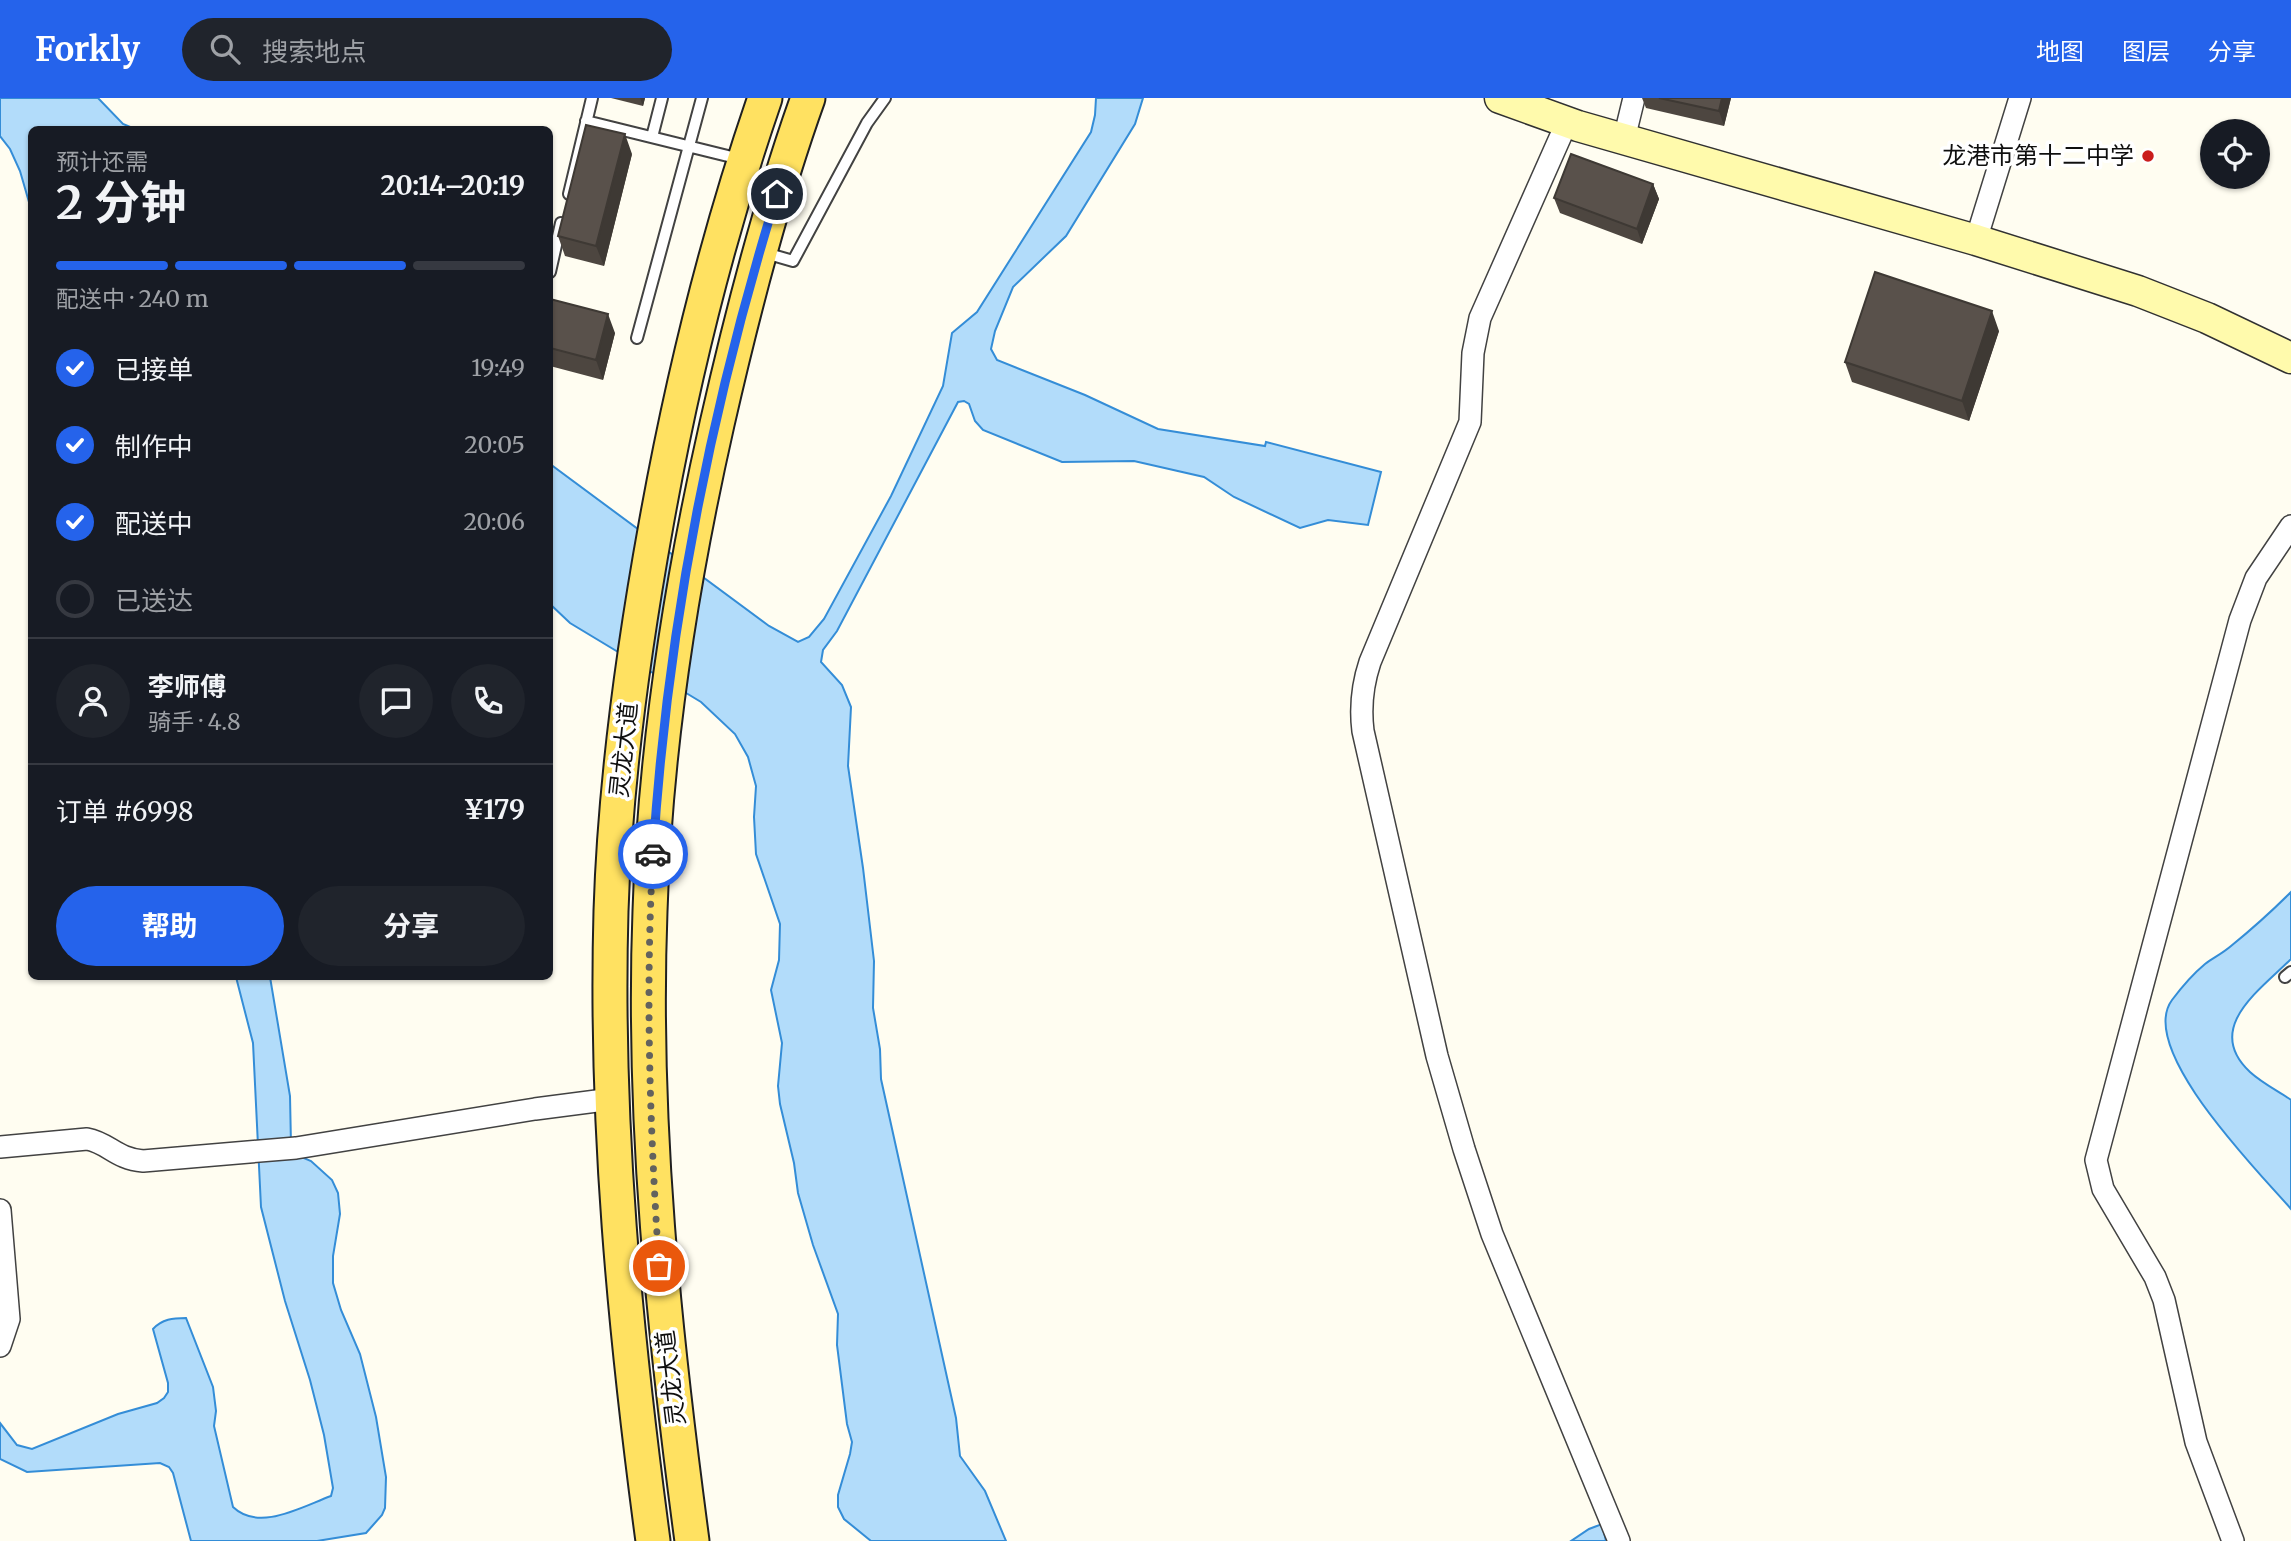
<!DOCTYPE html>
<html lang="zh">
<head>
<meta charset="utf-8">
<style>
  body { margin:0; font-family:Merriweather,"Noto Sans SC",serif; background:#20242c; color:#f1f3f6; height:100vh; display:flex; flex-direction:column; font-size:26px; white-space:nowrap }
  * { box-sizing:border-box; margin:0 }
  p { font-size:23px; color:#9ea1a6 }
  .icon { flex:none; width:38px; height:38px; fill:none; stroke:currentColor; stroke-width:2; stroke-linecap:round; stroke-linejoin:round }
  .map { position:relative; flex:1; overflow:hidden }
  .details { position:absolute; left:28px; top:28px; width:525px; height:854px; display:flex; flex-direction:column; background:#171b24; border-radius:10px; box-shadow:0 2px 5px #0004 }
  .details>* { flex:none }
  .buttons { position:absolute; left:2200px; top:21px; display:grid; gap:14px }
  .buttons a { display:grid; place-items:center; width:70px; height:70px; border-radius:50%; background:#171b24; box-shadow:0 2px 5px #0004; font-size:35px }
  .pin { position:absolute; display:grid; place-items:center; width:60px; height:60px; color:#fff; margin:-30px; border:4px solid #fff; border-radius:50%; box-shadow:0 2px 7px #0007 }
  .courier { position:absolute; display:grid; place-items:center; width:70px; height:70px; margin:-35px; border:5px solid #2563eb; border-radius:50%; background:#fff; color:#222; box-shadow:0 2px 9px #0007 }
  .head em { font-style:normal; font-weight:700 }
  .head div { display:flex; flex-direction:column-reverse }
  .head { display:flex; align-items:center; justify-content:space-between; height:119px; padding:0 28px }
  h1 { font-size:46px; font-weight:700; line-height:52px }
  .bar { display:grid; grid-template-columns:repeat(4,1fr); gap:10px 7px; align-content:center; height:84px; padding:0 28px }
  .bar i { height:9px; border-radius:5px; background:#363941 }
  .bar .current { background:#2563eb }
  .bar p { grid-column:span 4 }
  .line { display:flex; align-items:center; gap:18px; padding:0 28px; border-top:2px solid #363941 }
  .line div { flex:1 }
  .round { display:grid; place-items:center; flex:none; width:74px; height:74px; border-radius:37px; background:#20242c }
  ol { padding:0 28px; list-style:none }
  li { display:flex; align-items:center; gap:21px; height:77px }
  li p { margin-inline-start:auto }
  li .icon { padding:7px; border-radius:50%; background:#2563eb; color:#fff; stroke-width:4 }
  li:last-child { color:#9ea1a6 }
  li i { width:38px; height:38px; border:4px solid #363941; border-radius:50% }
  .primary-button { display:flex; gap:14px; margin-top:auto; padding:14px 28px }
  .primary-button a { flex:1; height:80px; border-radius:42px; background:#2563eb; color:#fff; font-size:28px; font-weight:700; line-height:80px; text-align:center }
  .primary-button a+a { background:#20242c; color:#f1f3f6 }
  header { display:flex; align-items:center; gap:42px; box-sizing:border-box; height:98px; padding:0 35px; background:#2563eb; color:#fff }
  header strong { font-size:33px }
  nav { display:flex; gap:38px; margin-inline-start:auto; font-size:24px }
  .search { width:490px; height:63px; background:#20242c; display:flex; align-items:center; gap:18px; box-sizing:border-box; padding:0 24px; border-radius:38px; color:#9ea1a6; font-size:26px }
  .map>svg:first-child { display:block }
  .water { fill:#b2dcfa; stroke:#348dd7; stroke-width:2 }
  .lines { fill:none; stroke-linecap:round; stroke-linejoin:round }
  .service-casing { stroke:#424242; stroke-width:14 }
  .minor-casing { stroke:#424242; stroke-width:24 }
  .secondary-casing { stroke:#313131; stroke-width:33 }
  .primary-casing { stroke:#202020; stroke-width:37 }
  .service { stroke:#fff; stroke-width:10 }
  .minor { stroke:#fff; stroke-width:21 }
  .secondary { stroke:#fffaac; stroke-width:30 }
  .primary { stroke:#ffe161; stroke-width:33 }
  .wall { fill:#4d4640 }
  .shaded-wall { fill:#3e3934 }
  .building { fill:#59514b; stroke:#3e3934; stroke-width:2 }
  .done { stroke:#63625e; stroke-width:7; stroke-dasharray:0 12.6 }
  .route { stroke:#2563eb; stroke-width:9 }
  .poi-dot { fill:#ca1d1d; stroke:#fff; stroke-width:2.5 }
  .labels { text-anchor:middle; stroke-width:7; stroke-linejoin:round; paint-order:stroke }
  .poi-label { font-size:24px; fill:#0f0f0f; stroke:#fff; text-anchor:end }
  .street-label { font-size:24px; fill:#0f0f0f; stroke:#fff }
</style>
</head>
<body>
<header>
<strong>Forkly</strong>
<div class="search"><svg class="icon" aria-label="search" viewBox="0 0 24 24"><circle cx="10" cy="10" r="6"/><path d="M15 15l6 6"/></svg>搜索地点</div>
<nav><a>地图</a><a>图层</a><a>分享</a></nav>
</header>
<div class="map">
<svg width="2291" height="1443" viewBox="0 0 2291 1443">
  <rect width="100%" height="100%" fill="#fffdf1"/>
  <!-- water -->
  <path class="water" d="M0,0H98L123,26L135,31L32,32L31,111L20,73L10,51L0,38Z
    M1096,0H1143L1135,26L1066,138L1013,189L995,233L991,251L997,262L1085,297L1158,331L1265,348L1266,344L1381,374L1368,427L1328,422L1300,430L1234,399L1204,379L1134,363L1062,364L983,332L975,323L969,306L964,303L958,304L837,533L823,552L821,564L842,587L851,609L848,668L863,770L874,863L873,910L880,951L881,981L956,1320L960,1358L985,1393L1006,1443H871L844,1421L838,1409V1397L850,1356L852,1344L847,1326L837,1247L838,1216L813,1147L798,1095L794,1065L780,1006L778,988L782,945L771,892L779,862L780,826L756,756L754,719L756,688L748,659L735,636L701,604L570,525L550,506V366L769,528L798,544L809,539L824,521L891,398L943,288L952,235L977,214L1091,34L1095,17Z
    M2291,794V861C2260,892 2203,930 2250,974C2262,985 2278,993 2291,1002V1111C2260,1075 2136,951 2172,902C2181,890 2193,876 2205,866C2213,860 2223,855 2231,848C2252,831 2272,813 2291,794Z
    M236,879H270L290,998L291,1047L299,1058L311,1063L332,1082L338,1095L340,1116L333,1158V1185L341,1212L360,1256L376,1319L386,1379L385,1410L382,1417L366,1435L317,1443H191L173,1375L169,1369L160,1365L27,1374L0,1361V1325L17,1347L32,1351L118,1316L157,1305L164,1300L168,1294V1285L153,1231C162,1221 173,1220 186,1220L213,1289L216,1313L214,1328L233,1409C259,1434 301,1409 331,1398L333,1390L324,1337L310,1282L285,1203L261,1109L253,945Z
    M1602,1426L1606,1443H1571L1589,1431Z"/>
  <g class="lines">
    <!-- service casing -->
    <g class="service-casing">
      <path id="service" d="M586,23L740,61
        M652,39L662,0
        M569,96L592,0
        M762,154L793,163L867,25L885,0
        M550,174L561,125
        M637,240L702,0
        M2285,879L2291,874"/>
    </g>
    <!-- minor casing -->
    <g class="minor-casing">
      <path id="minor" d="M1567,24L1480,220L1473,255L1470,324L1370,564C1362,588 1360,609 1363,633L1437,958L1464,1051L1492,1136L1619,1443
        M1624,41L1634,0
        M1976,142L2020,0
        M0,1049L87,1041C109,1045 116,1061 143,1063L296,1050L535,1011L612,1001
        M0,1112L9,1221L0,1248
        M2233,1443L2196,1344L2164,1202L2155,1179L2103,1091L2096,1062L2240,522L2256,480L2291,428"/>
    </g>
    <!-- secondary casing -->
    <g class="secondary-casing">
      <path id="secondary" d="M1500,0L1578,28L1976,142L2138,193L2207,220L2291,260"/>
    </g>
    <!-- primary casing -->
    <g class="primary-casing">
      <path id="primary" d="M653,1443C625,1234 605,1025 611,813C615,684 633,554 656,427C682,282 717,139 765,0
        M692,1443C664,1234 642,1024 650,813C655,649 681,485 717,326C742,216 770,106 808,0"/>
    </g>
    <!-- service -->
    <use href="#service" class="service"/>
    <!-- minor -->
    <use href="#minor" class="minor"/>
    <!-- secondary -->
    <use href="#secondary" class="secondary"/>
    <!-- primary -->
    <use href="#primary" class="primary"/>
  </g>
  <!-- wall -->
  <path class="wall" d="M611,0H645L643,8Z
    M1642,0H1731L1724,28L1646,10Z
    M632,56L604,168L565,158L558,138Z
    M1653,86L1659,101L1642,146L1560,115L1554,100Z
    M550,201L615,235L603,282L550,268Z
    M1999,233L1969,323L1852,284L1845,264Z"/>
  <!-- shaded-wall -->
  <path class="shaded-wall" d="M640,0H645L643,8Z
    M1722,0H1731L1724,28L1719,13Z
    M625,36L632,56L604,168L596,148Z
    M1653,86L1659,101L1642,146L1637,131Z
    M1992,213L1999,233L1969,323L1962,303Z
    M608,216L615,235L603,282L596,262Z"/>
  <!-- building -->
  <path class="building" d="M1659,0H1722L1719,13Z
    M586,27L625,36L596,148L558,138Z
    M1571,56L1653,86L1637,131L1554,100Z
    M1875,174L1992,213L1962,303L1845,264Z
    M550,201L608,216L596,262L550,250Z"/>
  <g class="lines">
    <!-- done -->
    <path class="done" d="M653,756C645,894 650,1031 659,1168"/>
    <!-- route -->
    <path class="route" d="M653,756C667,533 711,309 777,96"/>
  </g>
  <!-- markers -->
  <circle class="poi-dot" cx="2148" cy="58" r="7"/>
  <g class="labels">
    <!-- poi labels -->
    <g class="poi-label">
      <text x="2134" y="66">龙港市第十二中学</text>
    </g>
    <!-- street labels -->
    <g class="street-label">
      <text transform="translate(624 652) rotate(-84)" y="8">灵龙大道</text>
      <text transform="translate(671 1280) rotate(-97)" y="8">灵龙大道</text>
    </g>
  </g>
</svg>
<div class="buttons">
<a><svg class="icon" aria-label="locate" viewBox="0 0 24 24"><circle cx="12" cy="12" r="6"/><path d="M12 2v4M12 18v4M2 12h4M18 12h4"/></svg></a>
</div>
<div class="pin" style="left:659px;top:1168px;background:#ea580c"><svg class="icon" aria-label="bag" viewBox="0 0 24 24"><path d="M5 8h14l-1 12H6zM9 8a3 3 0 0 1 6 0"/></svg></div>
<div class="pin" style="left:777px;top:96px;background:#1f2937"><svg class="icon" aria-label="home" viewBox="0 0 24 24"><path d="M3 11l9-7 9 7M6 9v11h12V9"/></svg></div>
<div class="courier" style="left:653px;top:756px"><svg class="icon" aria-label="car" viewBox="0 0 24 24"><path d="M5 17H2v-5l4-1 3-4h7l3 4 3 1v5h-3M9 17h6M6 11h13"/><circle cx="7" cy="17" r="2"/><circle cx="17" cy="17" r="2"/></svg></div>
<section class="details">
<div class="head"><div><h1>2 分钟</h1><p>预计还需</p></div><em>20:14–20:19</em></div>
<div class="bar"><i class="current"></i><i class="current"></i><i class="current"></i><i></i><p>配送中 · 240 m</p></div>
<ol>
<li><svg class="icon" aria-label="check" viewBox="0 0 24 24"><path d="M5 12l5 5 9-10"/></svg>已接单<p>19:49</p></li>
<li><svg class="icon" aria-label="check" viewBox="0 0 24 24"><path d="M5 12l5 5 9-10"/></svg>制作中<p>20:05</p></li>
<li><svg class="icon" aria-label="check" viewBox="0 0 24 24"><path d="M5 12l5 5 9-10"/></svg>配送中<p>20:06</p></li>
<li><i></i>已送达</li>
</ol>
<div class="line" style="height:126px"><a class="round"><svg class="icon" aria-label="person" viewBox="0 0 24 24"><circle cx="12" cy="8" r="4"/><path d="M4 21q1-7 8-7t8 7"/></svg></a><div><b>李师傅</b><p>骑手 · 4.8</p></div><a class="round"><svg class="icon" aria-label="chat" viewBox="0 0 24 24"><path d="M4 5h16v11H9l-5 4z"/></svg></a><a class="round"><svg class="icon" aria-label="phone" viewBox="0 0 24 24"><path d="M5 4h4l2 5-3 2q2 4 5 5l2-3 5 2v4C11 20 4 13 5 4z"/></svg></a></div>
<div class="line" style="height:91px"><div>订单 #6998</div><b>¥179</b></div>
<div class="primary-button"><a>帮助</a><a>分享</a></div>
</section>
</div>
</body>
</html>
